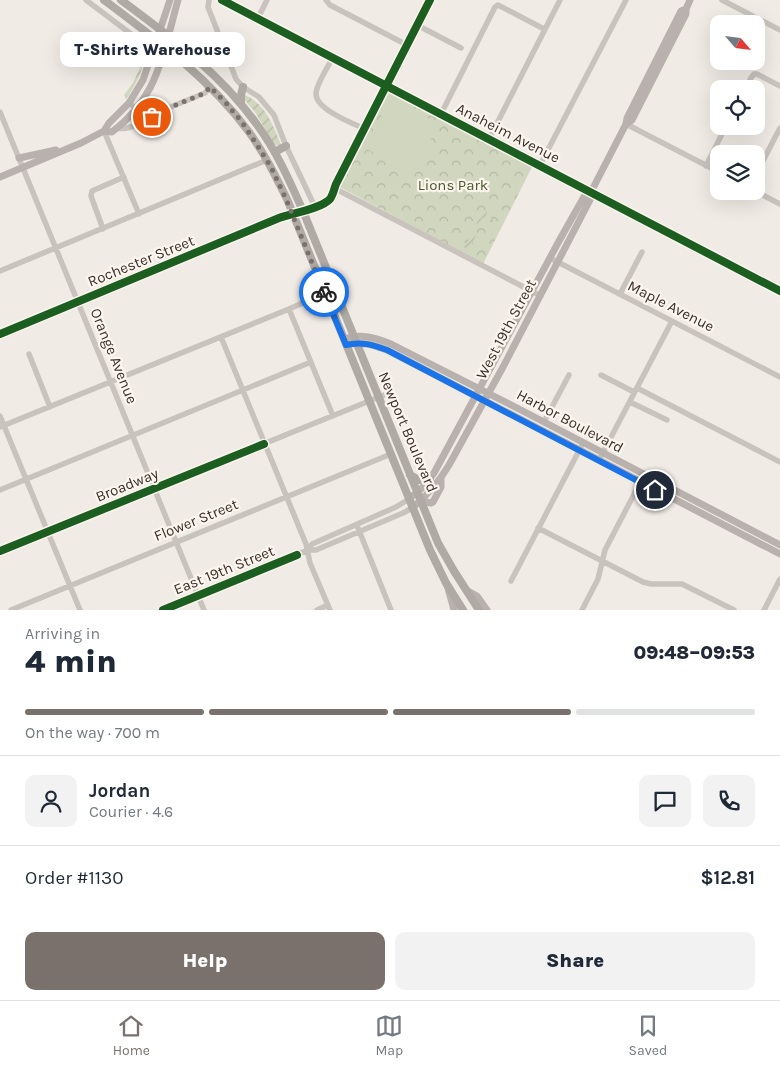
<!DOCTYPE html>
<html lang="en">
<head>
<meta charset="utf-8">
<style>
  body { margin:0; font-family:Karla,sans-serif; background:#f2f2f3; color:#1f2937; height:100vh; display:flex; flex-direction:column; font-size:19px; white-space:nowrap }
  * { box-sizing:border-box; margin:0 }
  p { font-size:16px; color:#747a83 }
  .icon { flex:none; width:28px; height:28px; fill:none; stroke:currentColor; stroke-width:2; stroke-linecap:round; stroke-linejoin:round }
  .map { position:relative; height:610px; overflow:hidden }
  .side { display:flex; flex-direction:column; background:#fff; flex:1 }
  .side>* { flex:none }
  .needle { width:32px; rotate:118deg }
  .tools { position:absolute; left:710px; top:15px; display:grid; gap:10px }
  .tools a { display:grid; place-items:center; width:55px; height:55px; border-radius:10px; background:#fff; box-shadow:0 5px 20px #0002; font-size:25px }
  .pin { position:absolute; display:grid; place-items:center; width:42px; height:42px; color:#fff; margin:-21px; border:2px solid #fff; border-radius:50%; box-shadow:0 1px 5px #0007 }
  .courier { position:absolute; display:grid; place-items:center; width:50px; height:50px; margin:-25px; border:4px solid #1a73e8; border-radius:50%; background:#fff; color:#222; box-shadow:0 1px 6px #0007 }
  .bubble { position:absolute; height:35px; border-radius:10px; background:#fff; box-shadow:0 5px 20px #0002; font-size:16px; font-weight:800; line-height:35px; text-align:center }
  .overview em { font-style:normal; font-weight:800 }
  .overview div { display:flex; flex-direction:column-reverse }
  .overview { display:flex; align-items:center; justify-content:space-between; height:85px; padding:0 25px }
  h1 { font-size:32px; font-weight:800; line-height:38px }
  .bar { display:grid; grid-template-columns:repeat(4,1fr); gap:8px 5px; align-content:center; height:60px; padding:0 25px }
  .bar i { height:6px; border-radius:4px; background:#e0e1e3 }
  .bar .selected { background:#7a716c }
  .bar p { grid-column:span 4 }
  .line { display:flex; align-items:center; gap:12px; padding:0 25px; border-top:1px solid #e0e1e3 }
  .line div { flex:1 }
  .round { display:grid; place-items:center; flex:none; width:52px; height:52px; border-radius:10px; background:#f2f2f3 }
  .primary-button { display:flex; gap:10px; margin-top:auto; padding:10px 25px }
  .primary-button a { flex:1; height:58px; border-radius:10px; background:#7a716c; color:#fff; font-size:20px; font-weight:800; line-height:58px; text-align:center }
  .primary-button a+a { background:#f2f2f3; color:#1f2937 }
  .menu { display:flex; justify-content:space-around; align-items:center; height:70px; border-top:1px solid #e0e1e3; background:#fff; font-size:14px; color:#747a83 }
  .menu a { display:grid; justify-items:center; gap:2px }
  .menu .selected { color:#7a716c }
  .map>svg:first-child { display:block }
  .park { fill:url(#park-crowns) }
  .garden { fill:url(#garden-furrows) }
  .pitch { fill:#d1d6bf }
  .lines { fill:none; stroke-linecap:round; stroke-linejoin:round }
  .minor { stroke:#c9c3be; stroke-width:5.5 }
  .major { stroke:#b8b1ad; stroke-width:7 }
  .highway { stroke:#afaaa4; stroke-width:8 }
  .cycleway-casing { stroke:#fbf5ee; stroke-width:11 }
  .cycleway { stroke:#1b5e20; stroke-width:8 }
  .done { stroke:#7a716c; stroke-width:5; stroke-dasharray:0 9 }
  .route { stroke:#1a73e8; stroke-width:6 }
  .labels { text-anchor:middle; stroke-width:4.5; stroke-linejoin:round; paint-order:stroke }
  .street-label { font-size:15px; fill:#3b302b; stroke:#fbf5ee }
  .park-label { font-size:15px; fill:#4a5a2e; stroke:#fbf5ee }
</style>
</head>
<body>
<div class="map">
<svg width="780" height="610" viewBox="0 0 780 610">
  <defs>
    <pattern id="park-crowns" width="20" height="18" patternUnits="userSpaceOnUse" patternTransform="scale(1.25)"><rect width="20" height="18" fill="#d1d6bf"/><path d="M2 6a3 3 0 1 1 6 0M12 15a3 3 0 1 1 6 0" fill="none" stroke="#b4b8a4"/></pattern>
    <pattern id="garden-furrows" width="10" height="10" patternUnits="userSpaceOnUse" patternTransform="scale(1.25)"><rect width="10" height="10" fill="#d1d6bf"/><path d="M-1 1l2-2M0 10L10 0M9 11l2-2" fill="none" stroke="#b4b8a4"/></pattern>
  </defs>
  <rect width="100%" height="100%" fill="#f0ebe5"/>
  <!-- park -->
  <path class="park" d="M388,90L533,165L483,264L338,186Z"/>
  <!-- garden -->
  <path class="garden" d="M143,57L145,59C141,74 135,86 126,99L124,95L133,83L140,68L137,63L126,64Z
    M243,94C265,103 273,125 281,145L278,146L274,144L255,112L243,98Z
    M487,212L486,216L496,221L494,224L482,218L474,232L477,234L471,245L472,249L462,247V246L464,243H467L480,217L477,215Z"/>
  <!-- pitch -->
  <path class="pitch" d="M393,100L439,124L413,174L365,148L389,101Z"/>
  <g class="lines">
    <!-- minor -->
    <path class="minor" d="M86,0L143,43L153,52
      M209,0L208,7L236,79L243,87L259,97L274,115L286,146L315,207
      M222,0L780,291
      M326,0L330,5L407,45
      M722,0L780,30
      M258,18L267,0
      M417,25L461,48
      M333,57C328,67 317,83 316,93C315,109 352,123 365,129
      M745,89L751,78L754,74H757L780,86
      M133,106L146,114L156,113
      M0,112L204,610
      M441,114L495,7L498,5L544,29
      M626,124L719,172
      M116,128C127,131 149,121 156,113L205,93L210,87
      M104,131L139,214
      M489,139L560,0
      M540,165L626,0
      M706,166L726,126
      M756,174L780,128
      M334,188L539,295
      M755,191L780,204
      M103,229L91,196L92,191L124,177
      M550,258L780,377
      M0,271L267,160
      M620,294L642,252
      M289,309L333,416
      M0,334L279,218C292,213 321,209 330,199C333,195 334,189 336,184L430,0
      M221,337L306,544L310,563L330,610
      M29,354L50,407
      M601,375L634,392
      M637,388L780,462
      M630,402L667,420
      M0,416L80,610
      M544,422L569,375
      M0,427L289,309L325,293
      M599,460L672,321
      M0,490L311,362
      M358,528L391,610
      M538,528L643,582L651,584H682L734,610
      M308,550L312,544L396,507L409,499
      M0,551L384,395
      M511,581L583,443
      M11,610L391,454
      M163,610L308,550H316L403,513L412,508
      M317,610L328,605
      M582,610L598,579L605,550L642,479
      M764,610L780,579"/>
    <!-- major -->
    <path class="major" d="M626,124L632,120L686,14V9L690,0
      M104,131L112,132C128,120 141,105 150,88C163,63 170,28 178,0
      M19,158L56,150
      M0,177L81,143L104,131L109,123L129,103L143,80L170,0
      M344,339C360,333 376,338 391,344L519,409L780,545
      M346,345C361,341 373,345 387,350L780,554
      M409,499L422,488L434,473L559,241L585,195L591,192
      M421,501L431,503L433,502L441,487V479
      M412,508C428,495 439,482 449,465L503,367L591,198V192L626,124L627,118L681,11L686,9
      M448,588L454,610
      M466,590L477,596L487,610"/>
    <!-- highway -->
    <path class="highway" d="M104,0C156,39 210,79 249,132C264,153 275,175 287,199L430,550L446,583L463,610
      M121,0C171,37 222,75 258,126C277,152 290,182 303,211L438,543L454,571L479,610
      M160,64L168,58L175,55
      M241,104V95L243,87
      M275,152L286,146
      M410,475L419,480L430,479"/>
    <!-- cycleway casing -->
    <g class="cycleway-casing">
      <path id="cycleway" d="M222,0L780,291
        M0,334L279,218C292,213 321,209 330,199C333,195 334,189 336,184L430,0
        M0,551L264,444
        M163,610L297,555"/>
    </g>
    <!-- cycleway -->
    <use href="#cycleway" class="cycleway"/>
  </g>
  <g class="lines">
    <!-- done -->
    <path class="done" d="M152,117L156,113L205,93L210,87L226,103L242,122L259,148L271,167L286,199L324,292"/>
    <!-- route -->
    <path class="route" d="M324,292L346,345C361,341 373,345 387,350L655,490"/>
  </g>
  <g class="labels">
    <!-- street labels -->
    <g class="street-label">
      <text transform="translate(508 133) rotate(27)" y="5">Anaheim Avenue</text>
      <text transform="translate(141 261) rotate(-22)" y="5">Rochester Street</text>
      <text transform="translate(671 306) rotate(27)" y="5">Maple Avenue</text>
      <text transform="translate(506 329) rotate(-62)" y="5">West 19th Street</text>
      <text transform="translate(114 356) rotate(68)" y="5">Orange Avenue</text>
      <text transform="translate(570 421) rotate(28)" y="5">Harbor Boulevard</text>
      <text transform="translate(408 432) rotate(67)" y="5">Newport Boulevard</text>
      <text transform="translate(127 485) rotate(-22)" y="5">Broadway</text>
      <text transform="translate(196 520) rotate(-22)" y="5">Flower Street</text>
      <text transform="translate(224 570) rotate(-22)" y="5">East 19th Street</text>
    </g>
    <!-- park labels -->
    <g class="park-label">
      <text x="453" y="190">Lions Park</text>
    </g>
  </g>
</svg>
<div class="tools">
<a><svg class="needle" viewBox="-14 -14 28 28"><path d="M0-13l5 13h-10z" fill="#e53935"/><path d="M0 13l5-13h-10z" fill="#747a83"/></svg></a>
<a><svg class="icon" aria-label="locate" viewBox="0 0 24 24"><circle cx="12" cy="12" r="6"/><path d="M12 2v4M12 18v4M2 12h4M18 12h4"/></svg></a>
<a><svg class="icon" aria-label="layers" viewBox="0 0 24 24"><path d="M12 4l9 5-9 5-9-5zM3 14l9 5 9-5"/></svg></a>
</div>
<div class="pin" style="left:152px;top:117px;background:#ea580c"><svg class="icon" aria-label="bag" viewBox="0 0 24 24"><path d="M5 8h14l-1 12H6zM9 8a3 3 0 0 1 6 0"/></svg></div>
<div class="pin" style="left:655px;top:490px;background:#1f2937"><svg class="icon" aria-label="home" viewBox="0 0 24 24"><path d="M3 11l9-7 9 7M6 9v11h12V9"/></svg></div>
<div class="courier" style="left:324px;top:292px"><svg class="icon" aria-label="bike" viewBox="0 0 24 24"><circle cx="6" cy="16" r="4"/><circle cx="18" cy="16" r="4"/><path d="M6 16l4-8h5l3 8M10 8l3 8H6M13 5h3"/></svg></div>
<div class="bubble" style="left:60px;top:32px;width:185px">T-Shirts Warehouse</div>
</div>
<section class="side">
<div class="overview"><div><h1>4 min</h1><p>Arriving in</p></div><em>09:48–09:53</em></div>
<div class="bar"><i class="selected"></i><i class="selected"></i><i class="selected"></i><i></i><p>On the way · 700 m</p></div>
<div class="line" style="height:90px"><a class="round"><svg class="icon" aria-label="person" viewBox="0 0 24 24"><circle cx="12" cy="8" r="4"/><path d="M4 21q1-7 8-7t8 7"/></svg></a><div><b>Jordan</b><p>Courier · 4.6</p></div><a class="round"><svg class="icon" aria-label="chat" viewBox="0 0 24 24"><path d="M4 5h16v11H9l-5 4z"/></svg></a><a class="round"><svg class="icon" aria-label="phone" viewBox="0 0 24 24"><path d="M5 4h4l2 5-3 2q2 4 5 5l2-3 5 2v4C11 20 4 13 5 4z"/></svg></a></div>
<div class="line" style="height:65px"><div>Order #1130</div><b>$12.81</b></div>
<div class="primary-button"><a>Help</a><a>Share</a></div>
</section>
<nav class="menu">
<a class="selected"><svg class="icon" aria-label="home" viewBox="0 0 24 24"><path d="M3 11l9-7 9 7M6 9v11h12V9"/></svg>Home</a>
<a><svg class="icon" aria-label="map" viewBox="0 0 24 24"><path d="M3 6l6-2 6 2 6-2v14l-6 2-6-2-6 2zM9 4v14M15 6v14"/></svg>Map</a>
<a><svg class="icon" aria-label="saved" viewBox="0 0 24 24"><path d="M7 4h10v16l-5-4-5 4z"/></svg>Saved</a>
</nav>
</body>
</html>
